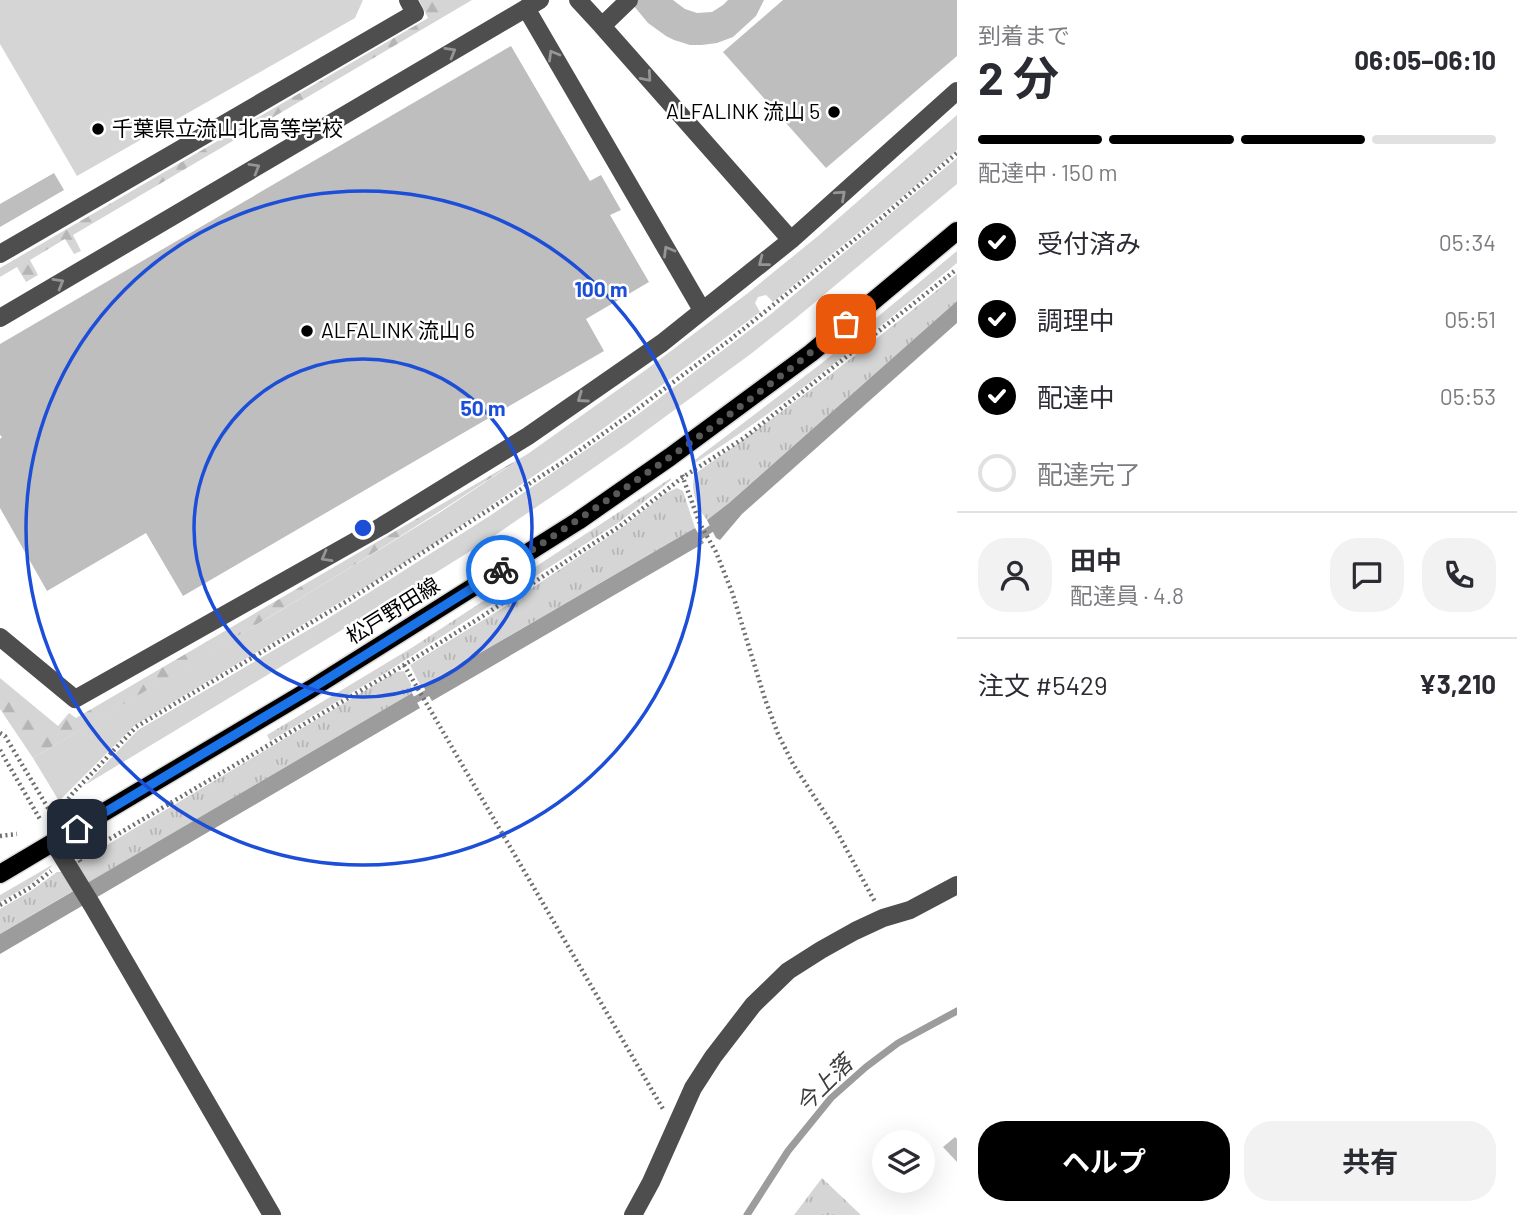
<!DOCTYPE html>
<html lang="ja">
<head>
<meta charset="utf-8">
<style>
  body { margin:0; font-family:Barlow,"Noto Sans JP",sans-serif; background:#f2f2f3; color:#2b2b33; height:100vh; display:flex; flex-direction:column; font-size:26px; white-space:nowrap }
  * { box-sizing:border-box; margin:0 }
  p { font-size:23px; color:#7c7c81 }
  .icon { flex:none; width:38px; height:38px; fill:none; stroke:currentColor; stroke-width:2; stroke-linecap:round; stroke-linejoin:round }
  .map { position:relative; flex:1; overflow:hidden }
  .details { display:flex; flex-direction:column; background:#fff; width:560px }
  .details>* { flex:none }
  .controls { position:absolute; left:872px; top:1130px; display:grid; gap:14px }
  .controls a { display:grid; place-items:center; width:63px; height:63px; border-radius:50%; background:#fff; box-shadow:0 7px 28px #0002; font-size:35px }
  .pin { position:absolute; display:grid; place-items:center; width:60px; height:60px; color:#fff; margin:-30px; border-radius:14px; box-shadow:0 4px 10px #0006 }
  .courier { position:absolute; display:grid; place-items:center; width:70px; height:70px; margin:-35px; border:5px solid #1a73e8; border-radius:50%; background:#fff; color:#222; box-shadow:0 2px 9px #0007 }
  .overview em { font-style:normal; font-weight:700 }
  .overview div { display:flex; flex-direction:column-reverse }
  .overview { display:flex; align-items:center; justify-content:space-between; height:119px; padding:0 21px }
  h1 { font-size:46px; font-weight:700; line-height:52px }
  .bar { display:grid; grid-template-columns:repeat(4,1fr); gap:10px 7px; align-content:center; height:84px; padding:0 21px }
  .bar i { height:9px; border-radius:5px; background:#e1e1e2 }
  .bar .current { background:#000 }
  .bar p { grid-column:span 4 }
  .line { display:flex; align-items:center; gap:18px; padding:0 21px; border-top:2px solid #e1e1e2 }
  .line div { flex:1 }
  .round { display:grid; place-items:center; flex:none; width:74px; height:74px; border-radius:28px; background:#f2f2f3 }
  ol { padding:0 21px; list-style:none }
  li { display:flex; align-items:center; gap:21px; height:77px }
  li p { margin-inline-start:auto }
  li .icon { padding:7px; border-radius:50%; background:#000; color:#fff; stroke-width:4 }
  li:last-child { color:#7c7c81 }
  li i { width:38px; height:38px; border:4px solid #e1e1e2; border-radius:50% }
  .action { display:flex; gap:14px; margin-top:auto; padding:14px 21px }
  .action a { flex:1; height:80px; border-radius:28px; background:#000; color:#fff; font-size:28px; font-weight:700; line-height:80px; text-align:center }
  .action a+a { background:#f2f2f3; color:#2b2b33 }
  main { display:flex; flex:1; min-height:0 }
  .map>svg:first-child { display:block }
  .grass { fill:url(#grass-tufts) }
  .forest { fill:url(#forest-firs) }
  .garden { fill:#d5d5d5 }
  .water { fill:#9c9c9c }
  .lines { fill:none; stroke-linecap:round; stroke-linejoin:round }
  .stream { stroke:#9c9c9c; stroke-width:7 }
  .building { fill:#bebebe }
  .major-casing { stroke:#dbdbdb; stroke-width:21 }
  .path { stroke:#707070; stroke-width:4.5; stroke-dasharray:2 3.5; stroke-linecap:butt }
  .minor { stroke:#4e4e4e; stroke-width:18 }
  .major { stroke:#000; stroke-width:18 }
  .path-bridge { stroke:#707070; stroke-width:4.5; stroke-dasharray:2 3.5; stroke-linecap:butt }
  .oneway { stroke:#959595 }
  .done { stroke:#595959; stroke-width:7; stroke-dasharray:0 12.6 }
  .route { stroke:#1a73e8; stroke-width:9 }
  .ring { fill:none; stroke:#1d4ed8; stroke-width:3.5 }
  .poi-dot { fill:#000; stroke:#fff; stroke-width:2.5 }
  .labels { text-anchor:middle; stroke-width:5; stroke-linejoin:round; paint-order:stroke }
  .poi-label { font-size:21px; fill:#000; stroke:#fff; text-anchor:start }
  .street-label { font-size:21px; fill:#000; stroke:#fff }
  .water-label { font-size:23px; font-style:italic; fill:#3d3d3d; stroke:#fff }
  .centre { fill:#1d4ed8; stroke:#fff; stroke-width:3.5 }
  .ring-label { font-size:21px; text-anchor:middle; font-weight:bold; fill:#1d4ed8; stroke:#fff; stroke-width:5; stroke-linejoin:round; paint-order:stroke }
</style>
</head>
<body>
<main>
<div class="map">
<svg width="957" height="1215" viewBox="0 0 957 1215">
  <defs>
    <pattern id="grass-tufts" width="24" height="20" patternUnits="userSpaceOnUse" patternTransform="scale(1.75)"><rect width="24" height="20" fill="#d5d5d5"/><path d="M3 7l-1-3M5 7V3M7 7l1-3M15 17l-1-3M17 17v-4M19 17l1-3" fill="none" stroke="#b5b5b5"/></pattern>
    <pattern id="forest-firs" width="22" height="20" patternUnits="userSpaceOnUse" patternTransform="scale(1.75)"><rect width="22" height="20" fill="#d5d5d5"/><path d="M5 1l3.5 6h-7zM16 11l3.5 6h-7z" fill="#b5b5b5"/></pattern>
  </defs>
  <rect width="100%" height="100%" fill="#fff"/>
  <!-- grass -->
  <path class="grass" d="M957,251V263C872,333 788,405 695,463L692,462L822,363Z
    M957,274V301L729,503L707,520C698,509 688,486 696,473C786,411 872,343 957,274Z
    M671,478V480L618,523L385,673L270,741L267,735L413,647Z
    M677,488L683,491L695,528L421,687L410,665L498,611L623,527L666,493Z
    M404,671L411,684L412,693L84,885L75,862L78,858L107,845L396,672Z
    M52,865L51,867L29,885L0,902V895Z
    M57,872H63L78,888L0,934V909L31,891Z
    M822,1178L861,1215H794Z"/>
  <!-- forest -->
  <path class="forest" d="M419,0H472L73,235L81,251L74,254L65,239L30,260L38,275L26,282L17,267L0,277V268L428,18Z
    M529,453C367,561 200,659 33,758L0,709V678L58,726L69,713L76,718Z"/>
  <!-- garden -->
  <path class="garden" d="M0,0H363L355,18L77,176L0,44Z
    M957,115V150L902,197L773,302L766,295L758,297L755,303L760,312L604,428L440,540L377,580L135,725L59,801L33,758L278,612L439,513L529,453L647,369L748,293L818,236Z
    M957,158V184L796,318L752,353L628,444L563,489L485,542L403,593L85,785L138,730L327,619L389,580L491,515L637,415L771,314Z"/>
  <!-- water -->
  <path class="water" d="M957,301V323L742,514L720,540L716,538L707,520L729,503Z
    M695,528L704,543L432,701L423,686Z
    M412,693L420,708L0,954V934Z"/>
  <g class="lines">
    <!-- stream -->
    <path class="stream" d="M693,541L718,524
      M408,704L434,689
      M747,1215L788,1151L831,1098L866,1067L898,1043L957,1011"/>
  </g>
  <!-- building -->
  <path class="building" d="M629,0H673L685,9L697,13L712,12L723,5L728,0H764L756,16L733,37L717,43L702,45H690L674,40L666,36L648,23Z
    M783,0H957V56L826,168L723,52Z
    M511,46L590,181L601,175L621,210L610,215L649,282L586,319L604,351L183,596L146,533L47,591L0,508V439L2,437L0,435V344Z
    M54,173L64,190L0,227V204Z
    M955,1137L957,1139V1162L943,1147Z"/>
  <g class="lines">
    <!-- major casing -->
    <g class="major-casing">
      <path id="major" d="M0,874L311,689L578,521L670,457L811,353L957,231"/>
    </g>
    <!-- path -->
    <path class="path" d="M682,475L700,524L716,552L732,592L765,699L778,734L793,764L836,830L875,902
      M404,665L663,1109
      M0,733L5,736L51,813
      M0,750L41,821
      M62,808L72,794L136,727L349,600L563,462L628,416L731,339L880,219L957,153
      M0,836L17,834
      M80,854L113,837L404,665L478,619L620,526L683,477L744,438L957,269
      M0,905L31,887L51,871"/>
    <!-- minor -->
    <path class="minor" d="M578,0L602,26L629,0
      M526,8L702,310
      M791,240L957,91
      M0,254L415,13L408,0
      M0,318L540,0
      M0,637L75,699L382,526L528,436L662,343L791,240L602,26
      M54,843L92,905L272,1215
      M633,1215L651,1182L693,1088L713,1057L753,1005L788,971L821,950L855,931L883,918L910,910L957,885"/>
    <!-- major -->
    <use href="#major" class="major"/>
    <!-- path-bridge -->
    <path class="path-bridge" d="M51,813L82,864"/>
  </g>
  <!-- one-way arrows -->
  <defs><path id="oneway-chevron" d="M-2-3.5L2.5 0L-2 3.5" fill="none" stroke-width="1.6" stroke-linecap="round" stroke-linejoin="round" transform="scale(1.75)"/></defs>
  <g class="oneway">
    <use href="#oneway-chevron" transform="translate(451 52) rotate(-30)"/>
    <use href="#oneway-chevron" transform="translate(553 55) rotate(-120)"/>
    <use href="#oneway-chevron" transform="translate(647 77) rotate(49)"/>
    <use href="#oneway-chevron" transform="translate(255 168) rotate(-30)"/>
    <use href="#oneway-chevron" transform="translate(841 195) rotate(-42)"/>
    <use href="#oneway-chevron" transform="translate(668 251) rotate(-120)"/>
    <use href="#oneway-chevron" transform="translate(763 262) rotate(142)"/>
    <use href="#oneway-chevron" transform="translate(59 283) rotate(-30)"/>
    <use href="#oneway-chevron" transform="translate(582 398) rotate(145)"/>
    <use href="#oneway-chevron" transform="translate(326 557) rotate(151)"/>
  </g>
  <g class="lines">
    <!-- done -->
    <path class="done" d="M501,570C619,494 738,413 846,324"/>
    <!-- route -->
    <path class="route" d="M77,829L311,689L501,570"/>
  </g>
  <!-- distance rings -->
  <g class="ring">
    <circle cx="363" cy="528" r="169"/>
    <circle cx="363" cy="528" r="337"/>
  </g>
  <!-- markers -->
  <g class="poi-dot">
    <circle cx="834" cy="112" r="7"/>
    <circle cx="98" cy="129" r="7"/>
    <circle cx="307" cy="331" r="7"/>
  </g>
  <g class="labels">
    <!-- poi labels -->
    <g class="poi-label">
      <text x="820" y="119" text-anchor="end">ALFALINK 流山 5</text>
      <text x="112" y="136">千葉県立流山北高等学校</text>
      <text x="321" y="338">ALFALINK 流山 6</text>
    </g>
    <!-- street labels -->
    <g class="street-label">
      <text transform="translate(393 611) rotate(-32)" y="7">松戸野田線</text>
    </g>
    <!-- water labels -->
    <g class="water-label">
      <text transform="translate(824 1084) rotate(-45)" y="8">今上落</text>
    </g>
  </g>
  <circle cx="363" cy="528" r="10" class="centre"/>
  <g class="ring-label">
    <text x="601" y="297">100 m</text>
    <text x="483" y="416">50 m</text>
  </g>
</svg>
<div class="controls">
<a><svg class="icon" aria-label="layers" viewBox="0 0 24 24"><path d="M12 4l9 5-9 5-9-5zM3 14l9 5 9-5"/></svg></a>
</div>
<div class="pin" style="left:846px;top:324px;background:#ea580c"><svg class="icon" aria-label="bag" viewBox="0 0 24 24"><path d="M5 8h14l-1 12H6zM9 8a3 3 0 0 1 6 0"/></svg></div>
<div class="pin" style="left:77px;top:829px;background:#1f2937"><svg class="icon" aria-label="home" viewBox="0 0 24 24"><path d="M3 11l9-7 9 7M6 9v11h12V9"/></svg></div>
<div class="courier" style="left:501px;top:570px"><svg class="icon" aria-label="bike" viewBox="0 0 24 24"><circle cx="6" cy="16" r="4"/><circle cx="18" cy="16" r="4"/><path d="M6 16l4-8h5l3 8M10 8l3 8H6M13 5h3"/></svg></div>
</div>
<section class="details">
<div class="overview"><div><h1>2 分</h1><p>到着まで</p></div><em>06:05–06:10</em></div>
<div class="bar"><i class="current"></i><i class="current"></i><i class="current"></i><i></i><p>配達中 · 150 m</p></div>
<ol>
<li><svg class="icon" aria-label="check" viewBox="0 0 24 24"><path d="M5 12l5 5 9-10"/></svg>受付済み<p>05:34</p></li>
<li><svg class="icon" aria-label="check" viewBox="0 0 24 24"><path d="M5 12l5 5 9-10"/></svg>調理中<p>05:51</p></li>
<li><svg class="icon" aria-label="check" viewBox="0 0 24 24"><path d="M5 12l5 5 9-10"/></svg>配達中<p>05:53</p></li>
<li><i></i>配達完了</li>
</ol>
<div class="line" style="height:126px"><a class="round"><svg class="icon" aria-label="person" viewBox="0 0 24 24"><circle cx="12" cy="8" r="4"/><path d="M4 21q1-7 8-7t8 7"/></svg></a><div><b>田中</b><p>配達員 · 4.8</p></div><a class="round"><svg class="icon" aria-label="chat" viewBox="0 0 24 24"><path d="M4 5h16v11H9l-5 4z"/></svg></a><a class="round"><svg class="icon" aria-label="phone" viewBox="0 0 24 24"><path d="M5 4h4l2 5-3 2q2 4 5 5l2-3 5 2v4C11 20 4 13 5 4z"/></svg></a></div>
<div class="line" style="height:91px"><div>注文 #5429</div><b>¥3,210</b></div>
<div class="action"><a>ヘルプ</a><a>共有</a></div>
</section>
</main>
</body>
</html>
